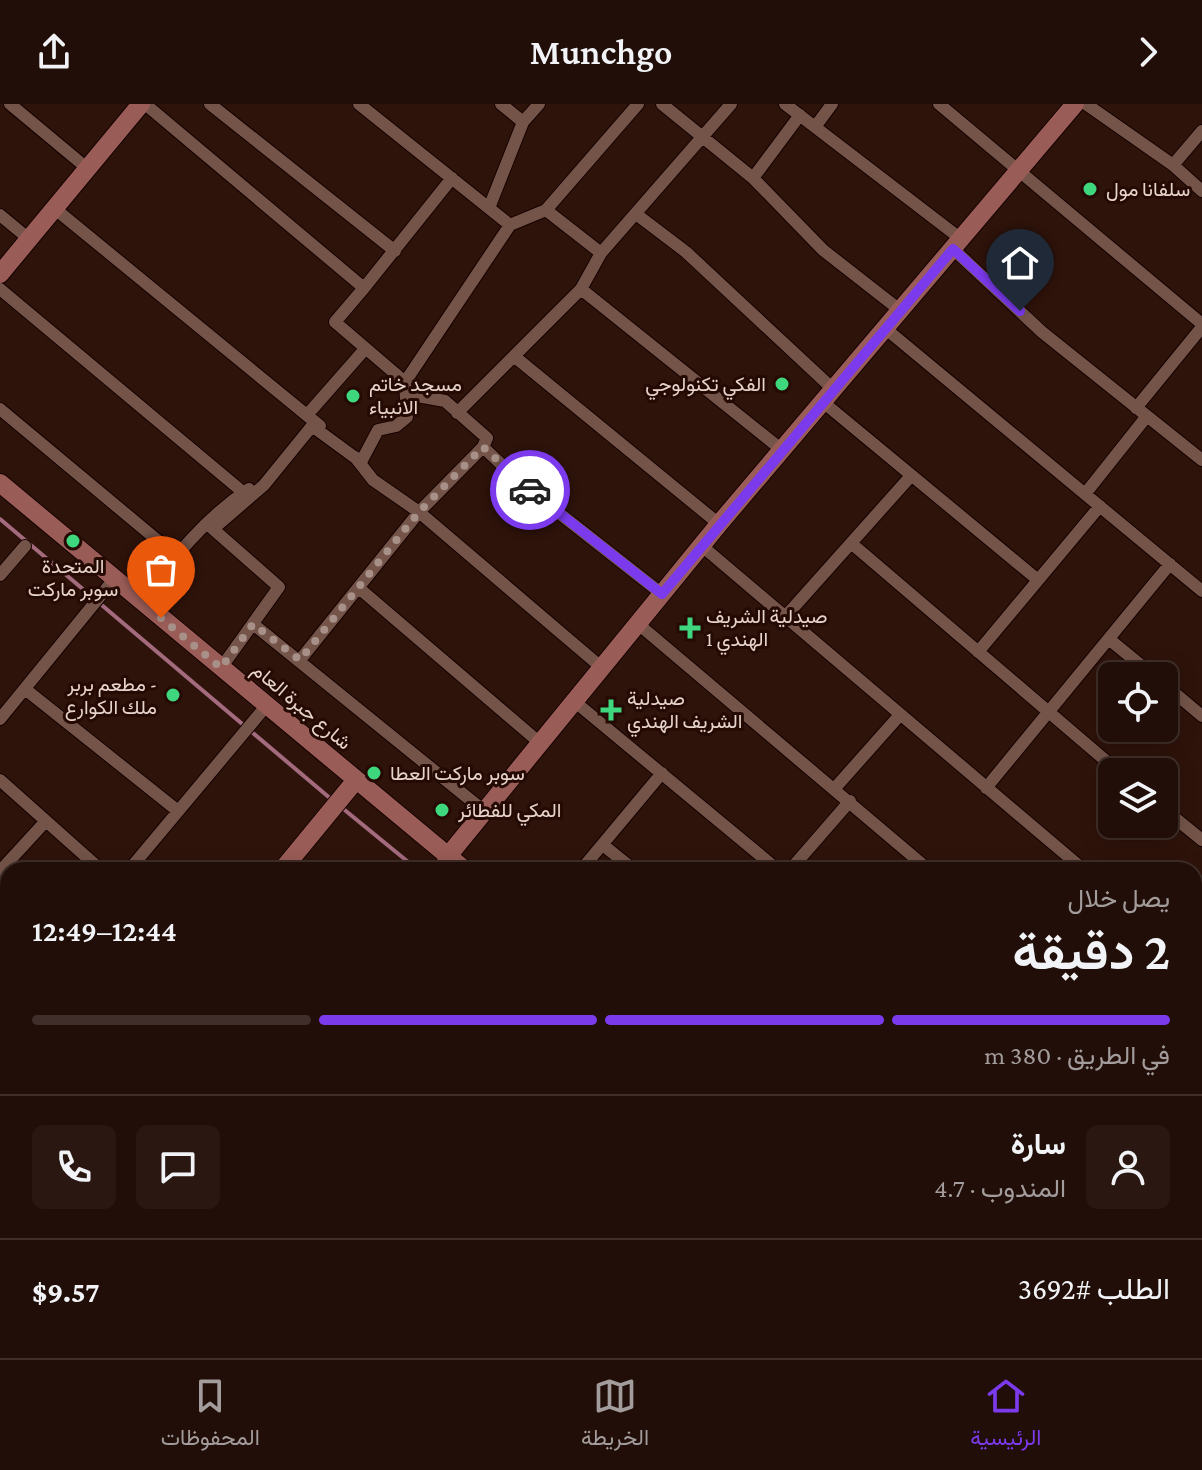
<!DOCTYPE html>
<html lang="ar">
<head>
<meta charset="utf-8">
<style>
  body { margin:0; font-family:"Crimson Pro",Vazirmatn,serif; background:#2a1712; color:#f1f3f6; direction:rtl; height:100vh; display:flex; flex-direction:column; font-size:30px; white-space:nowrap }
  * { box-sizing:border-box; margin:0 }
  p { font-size:26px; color:#a29c9c }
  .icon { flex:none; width:44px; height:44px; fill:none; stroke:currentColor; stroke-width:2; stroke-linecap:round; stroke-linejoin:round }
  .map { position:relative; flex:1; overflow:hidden; direction:ltr }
  .drawer { position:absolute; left:0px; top:758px; width:1202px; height:496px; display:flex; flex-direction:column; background:#220e08; border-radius:24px 24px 0 0; box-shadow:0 4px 20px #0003,0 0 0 2px #3f2e29; direction:rtl }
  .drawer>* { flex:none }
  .buttons { position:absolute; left:1098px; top:558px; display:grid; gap:16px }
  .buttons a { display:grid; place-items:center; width:80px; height:80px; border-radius:12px; background:#220e08; box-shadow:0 4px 20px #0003,0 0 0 2px #3f2e29; font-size:40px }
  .pin { position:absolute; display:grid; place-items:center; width:68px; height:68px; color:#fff; margin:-82px -34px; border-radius:50% 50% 50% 0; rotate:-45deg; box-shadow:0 0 8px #0007 }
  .pin .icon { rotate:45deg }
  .courier { position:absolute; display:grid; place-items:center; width:80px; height:80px; margin:-40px; border:6px solid #7c3aed; border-radius:50%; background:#fff; color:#222; box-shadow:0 2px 10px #0007 }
  .summary em { font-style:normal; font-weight:600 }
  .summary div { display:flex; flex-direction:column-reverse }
  .summary { display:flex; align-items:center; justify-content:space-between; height:136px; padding:0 32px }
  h1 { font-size:52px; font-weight:600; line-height:60px }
  .bar { display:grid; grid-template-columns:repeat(4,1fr); gap:12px 8px; align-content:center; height:96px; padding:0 32px }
  .bar i { height:10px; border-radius:6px; background:#3f2e29 }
  .bar .current { background:#7c3aed }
  .bar p { grid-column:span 4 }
  .line { display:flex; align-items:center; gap:20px; padding:0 32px; border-top:2px solid #3f2e29 }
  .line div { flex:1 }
  .round { display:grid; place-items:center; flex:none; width:84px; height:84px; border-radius:12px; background:#2a1712 }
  header { display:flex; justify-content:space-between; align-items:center; height:104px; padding:0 32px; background:#220e08; font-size:36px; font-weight:600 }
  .tabs { display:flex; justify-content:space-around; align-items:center; height:112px; border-top:2px solid #3f2e29; background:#220e08; font-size:22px; color:#a29c9c }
  .tabs a { display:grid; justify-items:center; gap:4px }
  .tabs .current { color:#7c3aed }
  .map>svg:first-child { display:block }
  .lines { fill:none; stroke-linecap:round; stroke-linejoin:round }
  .stream { stroke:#a46b7f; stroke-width:4 }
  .street-casing { stroke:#150100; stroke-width:14 }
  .secondary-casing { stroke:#150100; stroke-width:20 }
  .street { stroke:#745449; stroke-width:12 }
  .secondary { stroke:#9a5c57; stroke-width:18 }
  .done { stroke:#a69088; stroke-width:8; stroke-dasharray:0 14.4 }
  .route { stroke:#7c3aed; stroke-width:10 }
  .poi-dot { fill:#3fd77d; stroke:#240a03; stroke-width:3 }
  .labels { text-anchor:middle; stroke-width:6; stroke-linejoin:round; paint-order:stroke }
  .poi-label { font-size:20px; fill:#e6d3cc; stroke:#240a03; text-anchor:start }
  .street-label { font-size:20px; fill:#e6d3cc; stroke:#240a03 }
</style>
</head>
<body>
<header><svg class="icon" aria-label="forward" viewBox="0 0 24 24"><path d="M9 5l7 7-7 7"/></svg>Munchgo<svg class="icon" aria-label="share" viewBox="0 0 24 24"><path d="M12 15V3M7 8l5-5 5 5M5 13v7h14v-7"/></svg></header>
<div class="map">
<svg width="1202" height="1254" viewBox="0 0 1202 1254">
  <rect width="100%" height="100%" fill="#2e130a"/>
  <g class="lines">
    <!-- stream -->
    <path class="stream" d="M0,415L331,695
      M341,703L418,766
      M996,1246L1005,1254"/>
    <!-- street casing -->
    <g class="street-casing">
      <path id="street" d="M10,0L88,65
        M145,0L364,184L335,218L405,278
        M210,0L395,147
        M359,0L510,121
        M501,0L523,18
        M662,0L753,74L823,146L901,207
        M785,0L961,135
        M939,0L1202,220
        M1086,0L1173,61L1202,87
        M815,23L832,0
        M1173,61L1202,27
        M753,74L800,11
        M54,104L320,322
        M489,104L523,18L539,0
        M546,106L601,149
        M636,110L686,148L834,286
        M0,111L29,135
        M953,145L1042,228L1202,356
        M364,184L452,74
        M0,185L244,389
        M581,185L782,346
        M886,225L1202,487
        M515,253L719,420
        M406,290L445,297L487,334L483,343L522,380L662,490
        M823,298L1038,476
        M1136,304L1202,223
        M0,305L175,451
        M457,309L581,185L601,149L731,0
        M307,311L365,245
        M355,353L373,376L419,408L601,563
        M1085,390L1147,312
        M851,439L1119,668
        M702,442L1084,766
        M0,471L25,442
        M360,485L540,639
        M142,498C173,454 204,415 249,385
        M785,513L910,373
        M637,519L929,766
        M253,520L484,707
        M1110,536L1154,572
        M978,548L1100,402
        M300,556L419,408L483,343
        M221,564L279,483L213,425L264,381L312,322L361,358L378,326L396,322L407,313L405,278L510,121L546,106L638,0
        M1164,580L1202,612
        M25,585L178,707
        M574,597L778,766
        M0,615L115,474
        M0,676L101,766
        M835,684L899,612
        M986,684L1170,460
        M1164,705L1202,736
        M603,741L634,766
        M129,766L267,601
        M436,766L448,752
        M581,766L662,669
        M790,766L850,697
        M0,767L45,718
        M0,798L8,804
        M1194,821L1202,811
        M1194,857L1202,864
        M0,918L8,924
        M1194,987L1202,994
        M1194,1122L1202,1128
        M0,1146L8,1153
        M1194,1223L1202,1213
        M120,1246L129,1254
        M291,1246L301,1254
        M645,1246L655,1254
        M30,1254L37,1246
        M312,1254L319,1246
        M1171,1254L1177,1246"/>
    </g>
    <!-- secondary casing -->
    <g class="secondary-casing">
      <path id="secondary" d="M0,170L141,0
        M0,379L465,766
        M448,752L719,420L1075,0
        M282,766L356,676
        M0,1103L8,1094
        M1039,1246L1049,1254"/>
    </g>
    <!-- street -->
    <use href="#street" class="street"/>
    <!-- secondary -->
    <use href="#secondary" class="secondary"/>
  </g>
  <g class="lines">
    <!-- done -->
    <path class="done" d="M161,514L221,564L253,520L300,556L419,408L483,343L530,386"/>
    <!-- route -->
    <path class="route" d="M530,386L662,490L953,145L1020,207"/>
  </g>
  <!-- markers -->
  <g class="poi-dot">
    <circle cx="1090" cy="85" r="8"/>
    <circle cx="782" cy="280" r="8"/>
    <circle cx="353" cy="292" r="8"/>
    <circle cx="73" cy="437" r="8"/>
    <path d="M686 512h8v8h8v8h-8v8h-8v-8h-8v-8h8z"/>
    <circle cx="173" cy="591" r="8"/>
    <path d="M607 594h8v8h8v8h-8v8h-8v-8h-8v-8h8z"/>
    <circle cx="374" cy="669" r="8"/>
    <circle cx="442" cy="706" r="8"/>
  </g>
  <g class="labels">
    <!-- poi labels -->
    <g class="poi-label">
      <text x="1106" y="92">سلفانا مول</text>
      <text x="369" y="287">مسجد خاتم<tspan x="369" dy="23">الانبياء</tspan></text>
      <text x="766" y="287" text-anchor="end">الفكي تكنولوجي</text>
      <text x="73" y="469" text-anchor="middle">المتحدة<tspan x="73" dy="23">سوبر ماركت</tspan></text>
      <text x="706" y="519">صيدلية الشريف<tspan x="706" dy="23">الهندي 1</tspan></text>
      <text x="157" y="587" text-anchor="end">مطعم بربر -<tspan x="157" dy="23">ملك الكوارع</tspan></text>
      <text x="627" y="601">صيدلية<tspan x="627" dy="23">الشريف الهندي</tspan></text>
      <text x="390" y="676">سوبر ماركت العطا</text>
      <text x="458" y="713">المكي للفطائر</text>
    </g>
    <!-- street labels -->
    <g class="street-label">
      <text transform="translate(302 602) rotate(40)" y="7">شارع جبرة العام</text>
    </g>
  </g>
</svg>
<div class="buttons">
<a><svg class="icon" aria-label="locate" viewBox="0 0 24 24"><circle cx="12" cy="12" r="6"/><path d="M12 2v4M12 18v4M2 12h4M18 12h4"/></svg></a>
<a><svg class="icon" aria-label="layers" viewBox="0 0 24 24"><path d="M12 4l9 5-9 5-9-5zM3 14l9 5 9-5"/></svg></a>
</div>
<div class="pin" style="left:161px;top:514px;background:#ea580c"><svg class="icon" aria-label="bag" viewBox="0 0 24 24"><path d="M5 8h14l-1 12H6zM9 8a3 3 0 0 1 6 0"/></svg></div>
<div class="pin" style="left:1020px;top:207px;background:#1f2937"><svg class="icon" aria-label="home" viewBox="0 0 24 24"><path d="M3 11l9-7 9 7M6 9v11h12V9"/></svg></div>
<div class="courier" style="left:530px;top:386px"><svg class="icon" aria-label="car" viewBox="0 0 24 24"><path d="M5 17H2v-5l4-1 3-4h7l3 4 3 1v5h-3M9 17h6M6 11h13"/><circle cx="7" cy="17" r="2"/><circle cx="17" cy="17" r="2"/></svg></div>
<section class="drawer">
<div class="summary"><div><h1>2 دقيقة</h1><p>يصل خلال</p></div><em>12:44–12:49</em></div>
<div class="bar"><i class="current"></i><i class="current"></i><i class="current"></i><i></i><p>في الطريق · 380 m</p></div>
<div class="line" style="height:144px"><a class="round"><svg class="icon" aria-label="person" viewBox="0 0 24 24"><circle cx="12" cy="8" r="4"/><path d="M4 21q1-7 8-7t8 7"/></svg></a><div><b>سارة</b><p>المندوب · 4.7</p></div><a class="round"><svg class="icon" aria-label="chat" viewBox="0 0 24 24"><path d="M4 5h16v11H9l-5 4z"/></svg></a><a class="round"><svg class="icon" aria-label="phone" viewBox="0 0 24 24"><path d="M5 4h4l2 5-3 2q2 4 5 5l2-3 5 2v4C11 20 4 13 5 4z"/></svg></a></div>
<div class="line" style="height:104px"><div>الطلب #3692</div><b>$9.57</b></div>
</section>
</div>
<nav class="tabs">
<a class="current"><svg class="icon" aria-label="home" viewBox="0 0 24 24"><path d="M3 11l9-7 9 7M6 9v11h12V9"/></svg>الرئيسية</a>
<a><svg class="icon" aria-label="map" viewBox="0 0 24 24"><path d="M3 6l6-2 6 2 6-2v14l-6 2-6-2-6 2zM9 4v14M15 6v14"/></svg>الخريطة</a>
<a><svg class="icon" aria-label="saved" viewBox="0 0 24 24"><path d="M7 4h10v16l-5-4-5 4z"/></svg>المحفوظات</a>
</nav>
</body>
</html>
